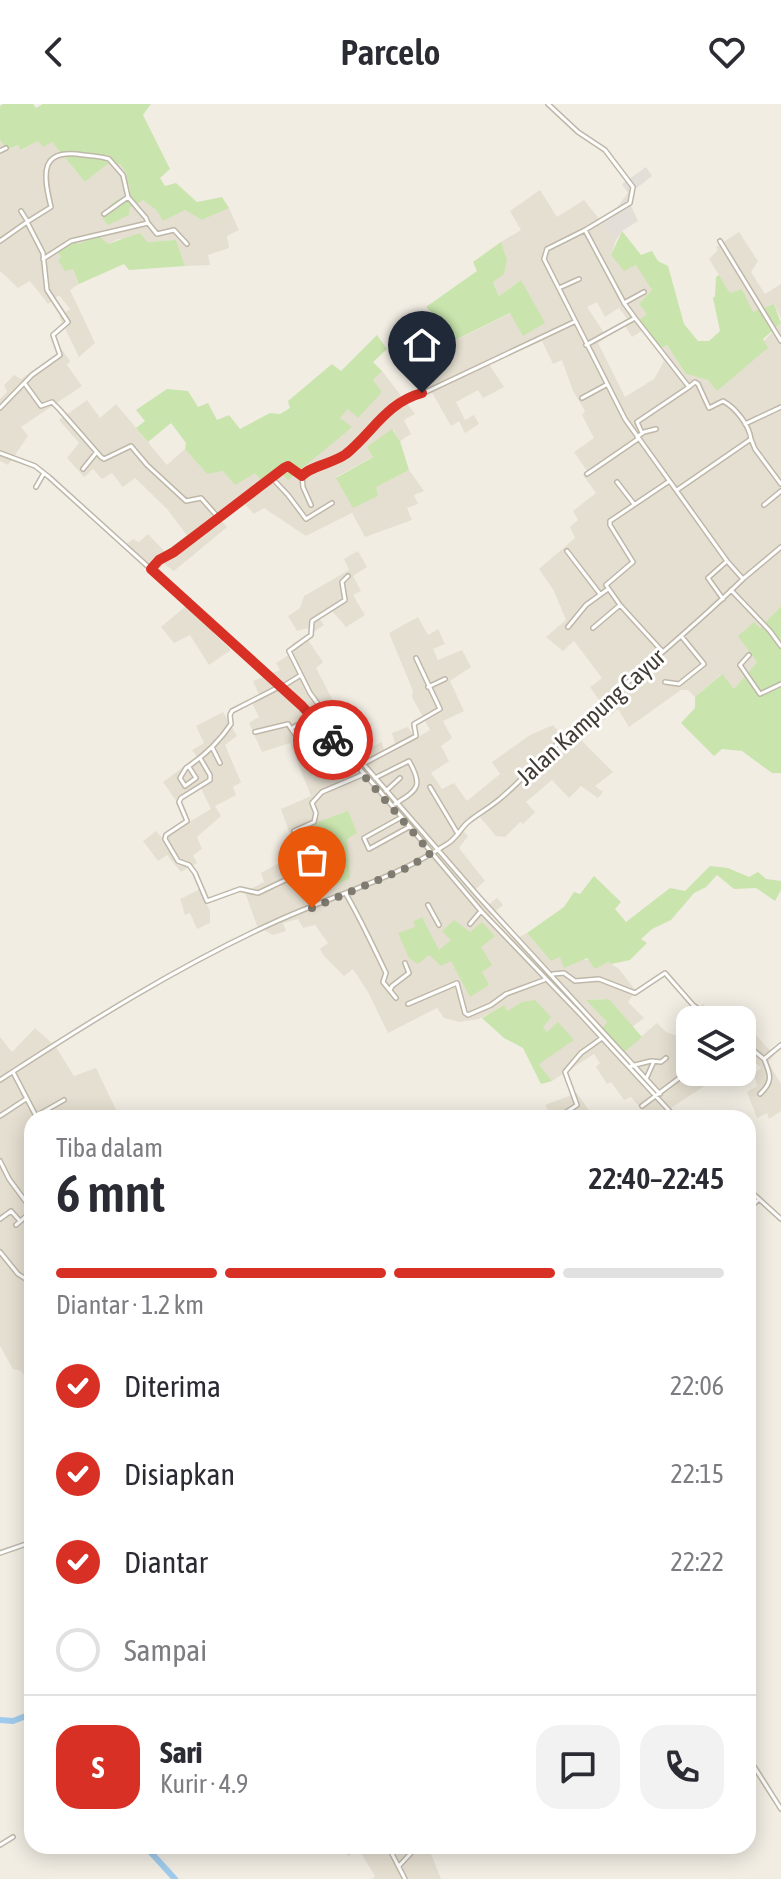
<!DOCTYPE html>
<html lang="id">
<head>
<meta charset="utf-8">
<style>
  body { margin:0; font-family:"Asap Condensed",sans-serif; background:#f2f2f3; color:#2b2b33; height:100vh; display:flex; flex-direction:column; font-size:30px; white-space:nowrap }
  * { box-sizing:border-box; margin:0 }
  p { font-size:26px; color:#7c7c81 }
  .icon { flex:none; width:44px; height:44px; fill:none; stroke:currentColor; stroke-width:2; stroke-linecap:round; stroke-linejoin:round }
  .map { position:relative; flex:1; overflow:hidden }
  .details { position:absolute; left:24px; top:1006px; width:732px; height:744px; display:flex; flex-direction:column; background:#fff; border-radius:24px; box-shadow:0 4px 20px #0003 }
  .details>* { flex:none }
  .buttons { position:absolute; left:676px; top:902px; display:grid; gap:16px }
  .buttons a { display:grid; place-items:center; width:80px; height:80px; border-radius:16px; background:#fff; box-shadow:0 4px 20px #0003; font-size:40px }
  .pin { position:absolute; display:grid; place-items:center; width:68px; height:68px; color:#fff; margin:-82px -34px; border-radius:50% 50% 50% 0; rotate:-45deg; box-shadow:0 0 8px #0007 }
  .pin .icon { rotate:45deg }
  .courier { position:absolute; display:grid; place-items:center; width:80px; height:80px; margin:-40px; border:6px solid #d93025; border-radius:50%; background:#fff; color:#222; box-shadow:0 2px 10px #0007 }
  .headline em { font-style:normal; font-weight:600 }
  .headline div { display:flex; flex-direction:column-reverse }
  .headline { display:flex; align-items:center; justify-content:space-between; height:136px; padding:0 32px }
  h1 { font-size:52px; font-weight:600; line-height:60px }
  .bar { display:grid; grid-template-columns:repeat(4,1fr); gap:12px 8px; align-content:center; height:96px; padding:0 32px }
  .bar i { height:10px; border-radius:6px; background:#e1e1e2 }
  .bar .selected { background:#d93025 }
  .bar p { grid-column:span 4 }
  .line { display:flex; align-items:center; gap:20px; padding:0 32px; border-top:2px solid #e1e1e2 }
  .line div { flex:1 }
  .round { display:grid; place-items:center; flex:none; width:84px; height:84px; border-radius:24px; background:#f2f2f3 }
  ol { padding:0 32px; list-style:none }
  li { display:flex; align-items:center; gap:24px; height:88px }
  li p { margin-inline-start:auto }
  li .icon { padding:8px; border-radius:50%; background:#d93025; color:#fff; stroke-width:4 }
  li:last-child { color:#7c7c81 }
  li i { width:44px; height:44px; border:4px solid #e1e1e2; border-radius:50% }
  header { display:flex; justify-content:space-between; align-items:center; height:104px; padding:0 32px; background:#fff; font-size:36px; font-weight:600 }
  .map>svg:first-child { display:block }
  .residential { fill:#e5dfd1 }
  .industrial { fill:#e3ded8 }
  .green { fill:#c9e4ad }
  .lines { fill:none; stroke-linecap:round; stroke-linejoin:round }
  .river { stroke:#a0cbed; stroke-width:6 }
  .street-casing { stroke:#bfb8a9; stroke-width:6 }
  .street { stroke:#fff; stroke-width:3 }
  .done { stroke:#7f7b71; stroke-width:8; stroke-dasharray:0 14.4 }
  .route { stroke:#d93025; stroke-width:10 }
  .labels { text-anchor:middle; stroke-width:6; stroke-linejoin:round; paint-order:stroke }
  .street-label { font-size:24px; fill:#423d34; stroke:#fff }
</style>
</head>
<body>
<header><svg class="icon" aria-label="back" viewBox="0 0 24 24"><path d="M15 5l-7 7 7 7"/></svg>Parcelo<svg class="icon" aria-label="heart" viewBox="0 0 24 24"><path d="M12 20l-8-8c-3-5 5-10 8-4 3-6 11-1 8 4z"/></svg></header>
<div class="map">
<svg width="781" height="1775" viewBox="0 0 781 1775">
  <rect width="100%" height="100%" fill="#f1ede3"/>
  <!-- residential -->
  <path class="residential" d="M0,36L7,46L19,41L22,46L38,37L52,38L85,78L109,59L120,60L127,70L120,74L129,80V104L137,97L143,96L157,107L185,106L202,116L229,104L239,126L227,132L229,144L208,151L210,161L185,162L176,136L147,138L118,135L108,140H78L56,146L73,164L79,180L70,186L95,239L79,253L59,212L70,205L59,191L48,200L30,177L18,184L0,167Z
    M540,86L557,113L584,96L616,136L611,151L636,161L653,186L645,225L632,233L624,220L629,217L619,204L605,213L597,198L587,203L607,233L598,239L625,293L654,275L664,257L658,246L667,241L686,270L708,276L717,286L781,219V502L760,524L757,558L734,585L721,570L695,593L688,586H681L629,623L618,605L603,617L594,605L601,599L590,583L602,574L574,537L563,547L546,533L566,516L554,487L539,465L575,434L570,423L578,416L573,407L596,389L583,371L587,367L574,348L594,334L582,311L585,307L573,287L562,256L553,260L542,237L489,260L504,283L483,294L478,286L456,298L465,316L474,311L479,320L465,329L459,317L451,322L412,253L434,236L440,244L511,209L521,176L499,192L493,177L507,155L501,138L521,126L510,107Z
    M739,128L758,157L751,168L765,190L781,180V214L774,200L753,209L742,185L730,189L709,155L718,146L716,143Z
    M62,246L70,257L67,261L82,282L21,323L28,332L8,361L0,357V295L7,288L4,281L14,271L21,275Z
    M382,267L415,310L404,316L411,330L400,337L393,325L374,352L336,373L375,383L409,366L424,387L414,391L418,400L407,404L412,416L365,433L352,409L306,432L264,404L254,410L242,397L219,414L227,423L174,467L164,460L157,468L125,441L133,435L139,438L148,430L168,451L189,434L167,405L135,374L123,383L112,369L102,375L93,365L84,373L67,354L79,339L59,316L87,296L100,314L116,300L167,361L185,345L207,370L223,367L255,369L351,323L340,314L348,305L382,289L373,276Z
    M358,447L367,463L353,472L361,487L353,491L365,511L346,523L331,506L319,514L324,521L312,529L308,524L297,527L288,512L300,504L304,492L349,466L344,455Z
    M186,502L231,546L209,561L190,531L174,539L161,523Z
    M418,513L428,531L438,525L445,540L433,545L438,556L462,546L471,563L450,577L464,607L443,617L452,634L441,642L449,657L431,669L442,685L454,679L467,697L500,670L492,658L530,631L553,621L562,632L570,625L613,668L595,682L603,688L598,694L581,682L569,694L552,676L526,698L535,708L523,720L520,718L505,733L496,732L479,712L461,725L468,732L459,744L485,777L472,788L485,803L497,794L503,801L490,812L514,836L527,829L551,857L560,853L608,858L619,865L636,887L628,898L644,914L632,923L609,895L587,896L607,918L622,949L657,919L666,928L690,937V968H717L703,983L671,1004L679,1014H649L631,993L624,996L611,978L607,980L596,963L600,959L594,950L552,977L539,960L548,929L522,898L507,908L504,901L479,915L459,918L444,914L437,904L388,929L368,888L353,865L344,872L324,852L320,845L328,839L315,821L303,824L298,815L283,819L286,827L273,831L257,822L245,788L264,778L261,769L297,749L281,705L311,692L290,639L262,648L249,619L259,613L252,599L260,593L253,577L280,566L276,559L295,547L293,539L306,533L323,558L316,564L343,616L340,626L355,651L382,638L385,649L396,643L392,629L408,623L415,635L430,626L412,593L413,587L389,529Z
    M223,608L237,632L225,641L241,678L233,683L236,691L215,702L221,712L197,733L202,745L193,751L197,759L181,768L167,751L158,757L143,737L156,727L162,734L211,705L201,684L177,698L163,678L197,653L192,646L204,639L196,622Z
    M200,785L210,807V819L197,825L190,809L185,811L180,795Z
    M703,900L712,908L717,903L723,909L729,902L774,951L768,958L781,980V1007L769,1015L767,1009L757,1014L747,988L757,982L754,969L761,964L744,948L742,950V916H704L694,909Z
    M35,924L56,943L74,972L96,964L120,1014H32V1282L21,1267L13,1265L0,1242V933L12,948Z
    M577,989L594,1014H553L545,1001Z
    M342,1742H428L441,1775H372L375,1772L359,1746L348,1752Z"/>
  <!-- industrial -->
  <path class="industrial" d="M646,63L652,72L634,86L631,102L638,117L622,127L616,136L601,118L612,110L628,89L622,80Z"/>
  <!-- green -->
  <path class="green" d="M3,0H33L36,4L43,0H151L143,11L170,65L160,74L165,82L176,79L197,98L222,93L229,104L202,116L185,106L163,117L157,107L143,96L129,104V111L108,121L103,115C106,101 116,94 130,92L129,80L124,81L120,74L127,70L120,60L115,63L109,59L85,78L52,38L43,43L38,37L21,46L18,41L7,46L0,36V2Z
    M622,127L641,151L652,147L658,157L668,162L684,220L698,237H709L720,227L713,194L715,192L716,173L719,171L730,189L742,185L753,208L774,200L781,219L763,235L768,244L717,287L708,276L686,270L667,241L658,246L638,217L647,210L639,200L652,186L636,161L624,167L611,151Z
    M140,129L147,138L176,136L185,162L129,166L124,160L79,180L73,165L65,167L58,156L61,153L56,145L74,135L78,140L99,132L108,140Z
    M501,138L507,155L504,170L493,178L499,192L521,176L545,219L523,232L510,209L439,244L434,237L423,245L414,230L434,211L426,203L477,167L473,158Z
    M377,231L387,245L373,258L382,267L373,276L382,288L358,314L348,305L340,314L352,323L288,376L279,366L262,377L255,369L235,381L223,367L207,370L185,345L186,339L171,319L148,338L136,324L145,317L136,306L167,285L188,287L198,303L208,299L217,316L229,311L240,325L270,309L280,310L290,304L288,297L332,260L341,267Z
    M392,325L400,337L409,366L376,383L378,392L353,404L336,374L373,353L367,343Z
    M781,502V669H772L742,647L722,645L714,652L681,619L695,604V593L722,570L734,585L757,558L738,532L754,518L760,524Z
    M348,707L357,729L347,735L350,774L334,782L329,764L313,758L309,746L313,739L307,722Z
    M710,762L728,764L749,773L758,768L766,775L781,777V786L775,797L756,784L734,785L717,771L706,783L694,789L671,816L652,825L641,835L647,839L630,856L611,860L608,858L595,865L587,854L564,864L560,853L551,857L527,829L564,803L574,788L580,790L594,772L621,798L615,805L626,818L670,784L685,787Z
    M422,813L439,846L451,836L442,827L454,816L470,828L482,818L495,832L481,843L492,861L482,868L489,881L470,893L451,857L441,862L429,851L418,860L409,854L398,829L415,823L414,817Z
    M609,895L642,933L622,950L601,926L607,918L586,896Z
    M535,896L551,913L543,923L547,928L558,918L574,936L539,960L552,977L541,980L523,944L504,934L482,914L504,901L507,907L522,898Z"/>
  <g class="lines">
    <!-- river -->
    <path class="river" d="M0,1616L13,1617L31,1610L32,1613
      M145,1742L175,1775"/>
    <!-- street casing -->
    <g class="street-casing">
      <path id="street" d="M0,47L6,44
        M21,107L28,118
        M104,110L128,93L146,114L148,119
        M585,126L623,197
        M0,137L27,118
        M720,137L781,237
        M43,155L71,137L148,119L157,130L174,126L187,140
        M559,184L579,175
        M635,214L689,283L695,278L698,280L709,304L723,297C736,304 749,321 751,335
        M586,241L635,214L624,199L644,188
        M25,280L41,302L52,298L59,305L101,353L104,355L131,342L147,361L186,397L201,394L217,412
        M582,294L606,281
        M0,304L32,271L60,251L53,231L68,218L47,186L43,149L27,118L51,103C43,70 39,43 84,51C92,52 101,52 109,55L123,71L128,93
        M745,320L781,303
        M642,329L637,318L689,283
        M637,333L644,328L656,325
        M0,349L35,362L49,373L302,602L378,685L481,807L580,910L676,1014
        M83,365L96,349
        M587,370L638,335
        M302,372C311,362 330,361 342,352C362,339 374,315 394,303L574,218
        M271,373L288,391L306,415L332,399
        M617,378L634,400
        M36,383L44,369
        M677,386L751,335L755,345L781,380
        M764,401L781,387
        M567,447L600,490
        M151,465L159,456L286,362L302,372L303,383L311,401
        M348,472L342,478L345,496L312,517L311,531L289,547L310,589L353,648L479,793L660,990
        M744,474L781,443
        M731,486L770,527L781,542
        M723,495L708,474L727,457
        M568,523L586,501L608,485
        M593,524L620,501
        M662,547L620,501L606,481L633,458L610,421V417L668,378
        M749,551L740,561L760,590L781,580
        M665,578L679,580L704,560L682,533
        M428,583L445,575
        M280,584L301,571
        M292,624L312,613
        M255,628L288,620L298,635L325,627
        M212,643L220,659
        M200,654L210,671V676L181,694L179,698L187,717L166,731L165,735L178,757L189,761L195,769L207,797L240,785L258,789L298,770L307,781L312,804
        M363,660L416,632L414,620L440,605L416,554
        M189,663L196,674L185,682L180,674L186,664C204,652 219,638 231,620L230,611L232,607L279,583
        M375,674L409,657C424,683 417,686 395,700
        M430,683L458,730
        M386,687L400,674
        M400,714L364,734L369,745L409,723
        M294,727L314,718L316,709L312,699L322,688L364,670
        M346,790C361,816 373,842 386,869L383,878L396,894
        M428,801L439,821
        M470,820L481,807
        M553,870L564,869L575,877L599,875L635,889L665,869L693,901L714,916
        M390,886L392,882L409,869L405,859
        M408,900L457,879L465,909L468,911L491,901L506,890L544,876
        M742,937L764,955L781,941
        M631,962L651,957L661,958L666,954
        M13,968L37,1014
        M646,975L654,957
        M0,976C89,918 180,861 277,817C334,791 394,775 447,740C456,735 460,725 468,718C479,709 491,703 502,693C520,678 536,659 554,643C616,586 683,534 743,475L727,457L625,315L544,155L547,145L585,126L630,99L633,83L605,46L578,28L548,0
        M760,990C773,978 771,971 764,955
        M642,1002L690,966
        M0,1012L26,995
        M36,1012L64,996
        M568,1014L565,1009L577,1001L565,968L581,949L602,934
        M0,1057L9,1075L32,1106
        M748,1085L781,1115
        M748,1106L759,1095
        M0,1115L11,1107L20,1117
        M16,1121L32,1107
        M0,1148L18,1170L32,1179
        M0,1449L32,1438
        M748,1653L781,1705
        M0,1741L13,1733
        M297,1742H299
        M388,1742L405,1775
        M391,1747L399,1742
        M399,1762L411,1749V1742"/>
    </g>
    <!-- street -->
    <use href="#street" class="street"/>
  </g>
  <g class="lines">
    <!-- done -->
    <path class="done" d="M312,804L411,762L431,749L333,636"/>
    <!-- route -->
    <path class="route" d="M333,636L302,602L151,465L159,456L174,448L284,364L288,362L302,372C310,362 332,360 346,350C372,329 387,298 422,289"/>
  </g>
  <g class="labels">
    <!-- street labels -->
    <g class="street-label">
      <text transform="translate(591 613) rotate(-42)" y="8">Jalan Kampung Cayur</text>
    </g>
  </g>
</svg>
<div class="buttons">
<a><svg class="icon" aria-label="layers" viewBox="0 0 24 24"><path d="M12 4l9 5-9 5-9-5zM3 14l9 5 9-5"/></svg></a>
</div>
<div class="pin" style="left:312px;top:804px;background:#ea580c"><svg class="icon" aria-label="bag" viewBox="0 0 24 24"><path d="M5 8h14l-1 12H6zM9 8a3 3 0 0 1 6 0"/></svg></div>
<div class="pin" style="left:422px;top:289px;background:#1f2937"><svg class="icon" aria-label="home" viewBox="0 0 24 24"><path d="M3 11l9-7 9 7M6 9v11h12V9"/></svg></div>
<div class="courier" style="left:333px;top:636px"><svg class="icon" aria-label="bike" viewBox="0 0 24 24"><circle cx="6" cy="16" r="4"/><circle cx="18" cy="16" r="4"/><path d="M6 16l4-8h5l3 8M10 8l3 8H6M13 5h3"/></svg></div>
<section class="details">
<div class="headline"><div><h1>6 mnt</h1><p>Tiba dalam</p></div><em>22:40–22:45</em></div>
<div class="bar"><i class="selected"></i><i class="selected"></i><i class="selected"></i><i></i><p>Diantar · 1.2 km</p></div>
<ol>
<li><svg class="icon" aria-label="check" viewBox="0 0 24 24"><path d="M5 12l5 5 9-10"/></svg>Diterima<p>22:06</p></li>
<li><svg class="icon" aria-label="check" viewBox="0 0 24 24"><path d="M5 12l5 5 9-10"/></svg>Disiapkan<p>22:15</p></li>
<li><svg class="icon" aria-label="check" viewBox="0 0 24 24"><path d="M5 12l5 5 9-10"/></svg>Diantar<p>22:22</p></li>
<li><i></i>Sampai</li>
</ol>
<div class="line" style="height:144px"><b class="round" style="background:#d93025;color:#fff">S</b><div><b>Sari</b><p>Kurir · 4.9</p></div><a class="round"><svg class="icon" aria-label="chat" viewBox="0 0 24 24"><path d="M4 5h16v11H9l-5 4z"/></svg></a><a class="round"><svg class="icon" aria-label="phone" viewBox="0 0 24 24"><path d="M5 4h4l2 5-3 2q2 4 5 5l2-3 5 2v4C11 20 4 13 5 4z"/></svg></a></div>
</section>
</div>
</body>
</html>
